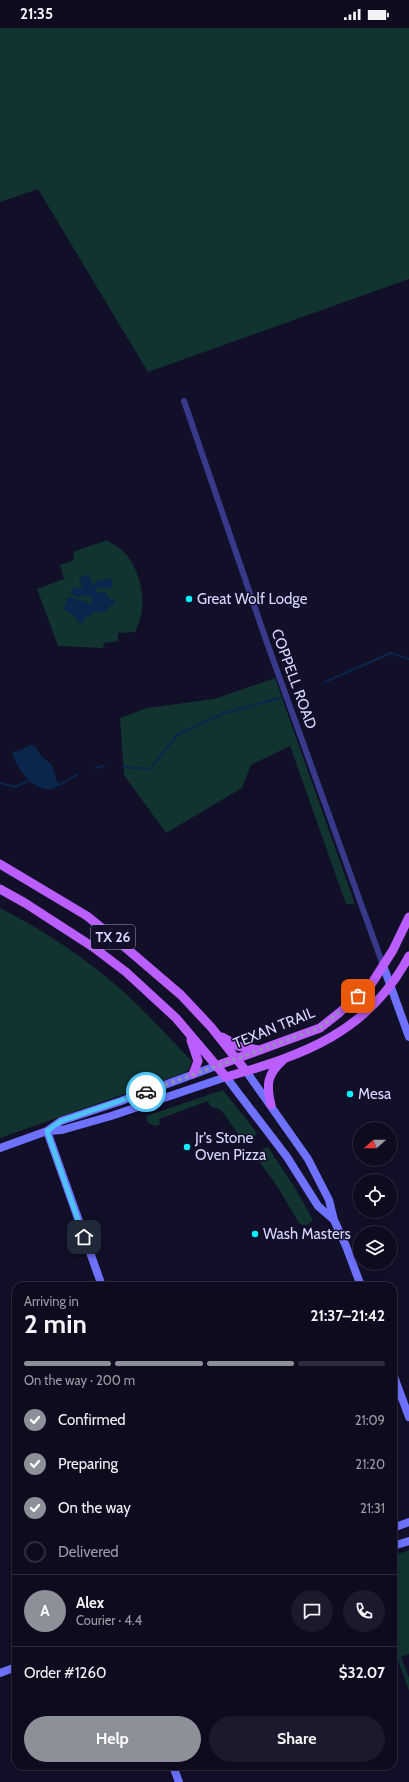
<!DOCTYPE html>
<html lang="en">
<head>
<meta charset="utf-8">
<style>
  body { margin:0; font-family:Cabin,sans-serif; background:#1c192c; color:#f1f3f6; height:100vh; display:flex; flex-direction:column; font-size:15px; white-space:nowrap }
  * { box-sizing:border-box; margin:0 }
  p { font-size:13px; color:#9b9ba4 }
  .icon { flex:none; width:22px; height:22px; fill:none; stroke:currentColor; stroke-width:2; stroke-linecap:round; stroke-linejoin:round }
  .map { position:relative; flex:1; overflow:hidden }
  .panel { position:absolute; left:12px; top:1254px; width:385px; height:488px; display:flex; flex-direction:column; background:#0e0b1f; border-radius:12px; box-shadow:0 2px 10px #0003,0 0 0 1px #2e2b3d }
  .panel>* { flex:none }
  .needle { width:26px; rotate:250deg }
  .fabs { position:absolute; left:353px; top:1094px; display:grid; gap:8px }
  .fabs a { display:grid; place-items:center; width:44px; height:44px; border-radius:50%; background:#0e0b1f; box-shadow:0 2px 10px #0003,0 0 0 1px #2e2b3d; font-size:20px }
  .pin { position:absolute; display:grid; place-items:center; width:34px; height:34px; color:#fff; margin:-17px; border-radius:8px; box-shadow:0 2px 6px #0006 }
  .courier { position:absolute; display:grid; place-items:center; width:40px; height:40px; margin:-20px; border:3px solid #4fc3f7; border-radius:50%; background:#fff; color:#222; box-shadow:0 1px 5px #0007 }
  .head em { font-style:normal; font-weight:700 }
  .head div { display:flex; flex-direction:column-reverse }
  .head { display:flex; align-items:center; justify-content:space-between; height:68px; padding:0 12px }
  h1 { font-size:26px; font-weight:700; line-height:30px }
  .bar { display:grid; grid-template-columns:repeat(4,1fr); gap:6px 4px; align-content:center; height:48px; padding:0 12px }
  .bar i { height:5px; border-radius:3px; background:#2e2b3d }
  .bar .current { background:#8c9099 }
  .bar p { grid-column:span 4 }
  .line { display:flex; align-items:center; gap:10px; padding:0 12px; border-top:1px solid #2e2b3d }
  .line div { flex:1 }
  .round { display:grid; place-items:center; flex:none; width:42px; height:42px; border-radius:21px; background:#1c192c }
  ol { padding:0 12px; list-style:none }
  li { display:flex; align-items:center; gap:12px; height:44px }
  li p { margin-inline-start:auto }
  li .icon { padding:4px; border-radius:50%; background:#8c9099; color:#fff; stroke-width:4 }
  li:last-child { color:#9b9ba4 }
  li i { width:22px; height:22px; border:2px solid #2e2b3d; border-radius:50% }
  .action { display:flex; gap:8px; margin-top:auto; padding:8px 12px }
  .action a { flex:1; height:46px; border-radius:24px; background:#8c9099; color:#fff; font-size:16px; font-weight:700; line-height:46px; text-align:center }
  .action a+a { background:#1c192c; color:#f1f3f6 }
  .status { display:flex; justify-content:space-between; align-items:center; height:28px; padding:0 20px; background:#0e0b1f; direction:ltr }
  .status svg { height:11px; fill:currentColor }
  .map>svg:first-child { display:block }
  .green { fill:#113431 }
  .water { fill:#0a264d }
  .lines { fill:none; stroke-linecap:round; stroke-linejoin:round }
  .stream { stroke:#0a264d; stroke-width:2 }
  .street { stroke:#37398a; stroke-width:6 }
  .secondary { stroke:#6e72ff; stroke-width:8 }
  .primary { stroke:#ba5eff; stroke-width:9 }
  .done { stroke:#9391b4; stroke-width:4; stroke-dasharray:0 7.2 }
  .route { stroke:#4fc3f7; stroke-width:5 }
  .poi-dot { fill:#03f3ff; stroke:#120f29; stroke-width:1.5 }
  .labels { text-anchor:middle; stroke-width:3; stroke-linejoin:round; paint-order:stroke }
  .shield { fill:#120f29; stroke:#9d9bbf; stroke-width:1 }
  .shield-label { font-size:14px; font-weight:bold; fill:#d9d7ff }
  .poi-label { font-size:15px; fill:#d9d7ff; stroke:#120f29; text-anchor:start }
  .street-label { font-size:15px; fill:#d9d7ff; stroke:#120f29 }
</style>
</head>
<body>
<div class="status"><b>21:35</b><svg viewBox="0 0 49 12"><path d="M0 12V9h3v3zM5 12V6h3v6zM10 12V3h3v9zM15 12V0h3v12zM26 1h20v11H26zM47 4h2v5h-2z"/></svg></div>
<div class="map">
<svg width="409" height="1754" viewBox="0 0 409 1754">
  <rect width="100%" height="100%" fill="#120f29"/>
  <!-- green -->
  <path class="green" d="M0,0H409V251L148,344L38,161L0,174Z
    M107,512C112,516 118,519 123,523C138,538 146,566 141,587C140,593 137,599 135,604L118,605V613L104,615L103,620L58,618L37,561L64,551L60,537L74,532L73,524Z
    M275,650L355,876H346L290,718L251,737L242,760L166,805L124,747L120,690L147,680L214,671Z
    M0,880C45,903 89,932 126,966C149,987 170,1011 192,1033L189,1041L184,1045L0,1110Z
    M223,1062L257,1105L252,1111H242L221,1082L210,1078L208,1073L159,1091L160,1096L156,1098L148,1095L146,1088Z
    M268,1119L295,1160L313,1192L307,1197H303L299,1195L277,1158L259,1133L258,1125L263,1121Z
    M409,1522V1626L401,1629L409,1650V1663L397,1629L393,1630V1528Z"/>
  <!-- water -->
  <path class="water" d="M88,546L93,557L96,556V553L112,550V560H97L96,563L98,565L105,564L110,572H114L115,576L111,577L105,584H95L85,590L82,596L79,595L75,588L62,580L66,576L67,570L70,569L92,576V572L89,568L76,569L70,565L73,559L78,561L81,560L82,557L79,550Z
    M31,717L35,718L41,728L52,737L58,757L54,761C34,765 16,741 12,723L15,724Z"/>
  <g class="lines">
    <!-- stream -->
    <path class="stream" d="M325,654L391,625L409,631
      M123,739L150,741L178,706L225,685L280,670
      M95,740L104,738
      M0,755L15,759L30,752
      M55,756L58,757L65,754L78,746"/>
    <!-- street -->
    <path class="street" d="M184,373L266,612L383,937"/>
    <!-- secondary -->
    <path class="secondary" d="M383,937L409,1009
      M246,1043L308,1131L329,1172L334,1192L346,1218L361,1258
      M47,1103L62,1102L111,1088L226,1049L287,1129L318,1178L334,1192
      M47,1103L102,1258
      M0,1120L47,1103L61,1093L121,1073L216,1038
      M393,1346L409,1389
      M393,1500L409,1494
      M393,1518L409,1513
      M0,1645L16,1639
      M173,1738L179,1754"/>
    <!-- primary -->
    <path class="primary" d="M0,836L87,888L119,914L181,967L211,999L246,1043
      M0,861L25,875L93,919L126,944L176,990L226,1049C304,1027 369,1004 409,928
      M222,1009L238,1018L258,1022
      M191,1012L198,1033L193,1046
      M216,1038L320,1000L339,985L372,955L393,922L409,889
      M271,1077C266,1057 267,1046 283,1032"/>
  </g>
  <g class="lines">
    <!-- done -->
    <path class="done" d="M146,1064L320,1000L358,968"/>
    <!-- route -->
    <path class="route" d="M84,1209L47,1103L61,1093L146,1064"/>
  </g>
  <!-- markers -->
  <g class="poi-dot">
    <circle cx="189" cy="571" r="4"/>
    <circle cx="350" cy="1066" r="4"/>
    <circle cx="187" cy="1119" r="4"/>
    <circle cx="255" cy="1206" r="4"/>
  </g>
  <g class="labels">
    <!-- shield labels -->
    <rect class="shield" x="91" y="897" width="44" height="24" rx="3"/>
    <g class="shield-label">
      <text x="113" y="914">TX 26</text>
    </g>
    <!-- poi labels -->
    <g class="poi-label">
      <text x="197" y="576">Great Wolf Lodge</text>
      <text x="358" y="1071">Mesa</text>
      <text x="195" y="1115">Jr's Stone<tspan x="195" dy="17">Oven Pizza</tspan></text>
      <text x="263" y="1211">Wash Masters</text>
    </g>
    <!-- street labels -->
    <g class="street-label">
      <text transform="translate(294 651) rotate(70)" y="5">COPPELL ROAD</text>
      <text transform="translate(274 1000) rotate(-22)" y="5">TEXAN TRAIL</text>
    </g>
  </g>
</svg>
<div class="fabs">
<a><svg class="needle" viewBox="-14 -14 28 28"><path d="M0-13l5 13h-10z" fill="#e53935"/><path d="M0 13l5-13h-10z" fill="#9b9ba4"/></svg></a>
<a><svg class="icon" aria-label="locate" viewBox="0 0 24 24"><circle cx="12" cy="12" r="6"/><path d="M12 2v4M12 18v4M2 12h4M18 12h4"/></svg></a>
<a><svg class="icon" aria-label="layers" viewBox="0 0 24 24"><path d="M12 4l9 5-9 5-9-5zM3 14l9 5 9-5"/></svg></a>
</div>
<div class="pin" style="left:358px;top:968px;background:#ea580c"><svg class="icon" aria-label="bag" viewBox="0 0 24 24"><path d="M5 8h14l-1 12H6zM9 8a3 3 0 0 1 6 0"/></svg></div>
<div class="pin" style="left:84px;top:1209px;background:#1f2937"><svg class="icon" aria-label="home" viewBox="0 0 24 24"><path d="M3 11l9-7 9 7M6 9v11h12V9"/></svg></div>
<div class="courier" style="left:146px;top:1064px"><svg class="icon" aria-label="car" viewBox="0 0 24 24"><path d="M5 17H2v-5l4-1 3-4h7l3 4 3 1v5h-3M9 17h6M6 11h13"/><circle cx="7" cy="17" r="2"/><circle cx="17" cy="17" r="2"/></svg></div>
<section class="panel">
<div class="head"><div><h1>2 min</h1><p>Arriving in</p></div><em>21:37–21:42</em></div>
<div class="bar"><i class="current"></i><i class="current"></i><i class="current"></i><i></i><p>On the way · 200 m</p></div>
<ol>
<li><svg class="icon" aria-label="check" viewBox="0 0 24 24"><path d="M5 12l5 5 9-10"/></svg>Confirmed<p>21:09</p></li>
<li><svg class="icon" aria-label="check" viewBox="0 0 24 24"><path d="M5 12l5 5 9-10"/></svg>Preparing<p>21:20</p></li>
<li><svg class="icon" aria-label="check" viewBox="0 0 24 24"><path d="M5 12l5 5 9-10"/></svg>On the way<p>21:31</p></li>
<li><i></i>Delivered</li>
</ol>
<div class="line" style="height:72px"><b class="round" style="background:#8c9099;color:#fff">A</b><div><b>Alex</b><p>Courier · 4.4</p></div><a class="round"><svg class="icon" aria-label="chat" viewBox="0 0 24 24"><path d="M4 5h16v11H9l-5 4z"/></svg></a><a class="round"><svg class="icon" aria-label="phone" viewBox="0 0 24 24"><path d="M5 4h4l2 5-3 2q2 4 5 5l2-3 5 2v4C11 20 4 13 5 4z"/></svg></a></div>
<div class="line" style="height:52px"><div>Order #1260</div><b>$32.07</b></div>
<div class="action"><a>Help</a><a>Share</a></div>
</section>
</div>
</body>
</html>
